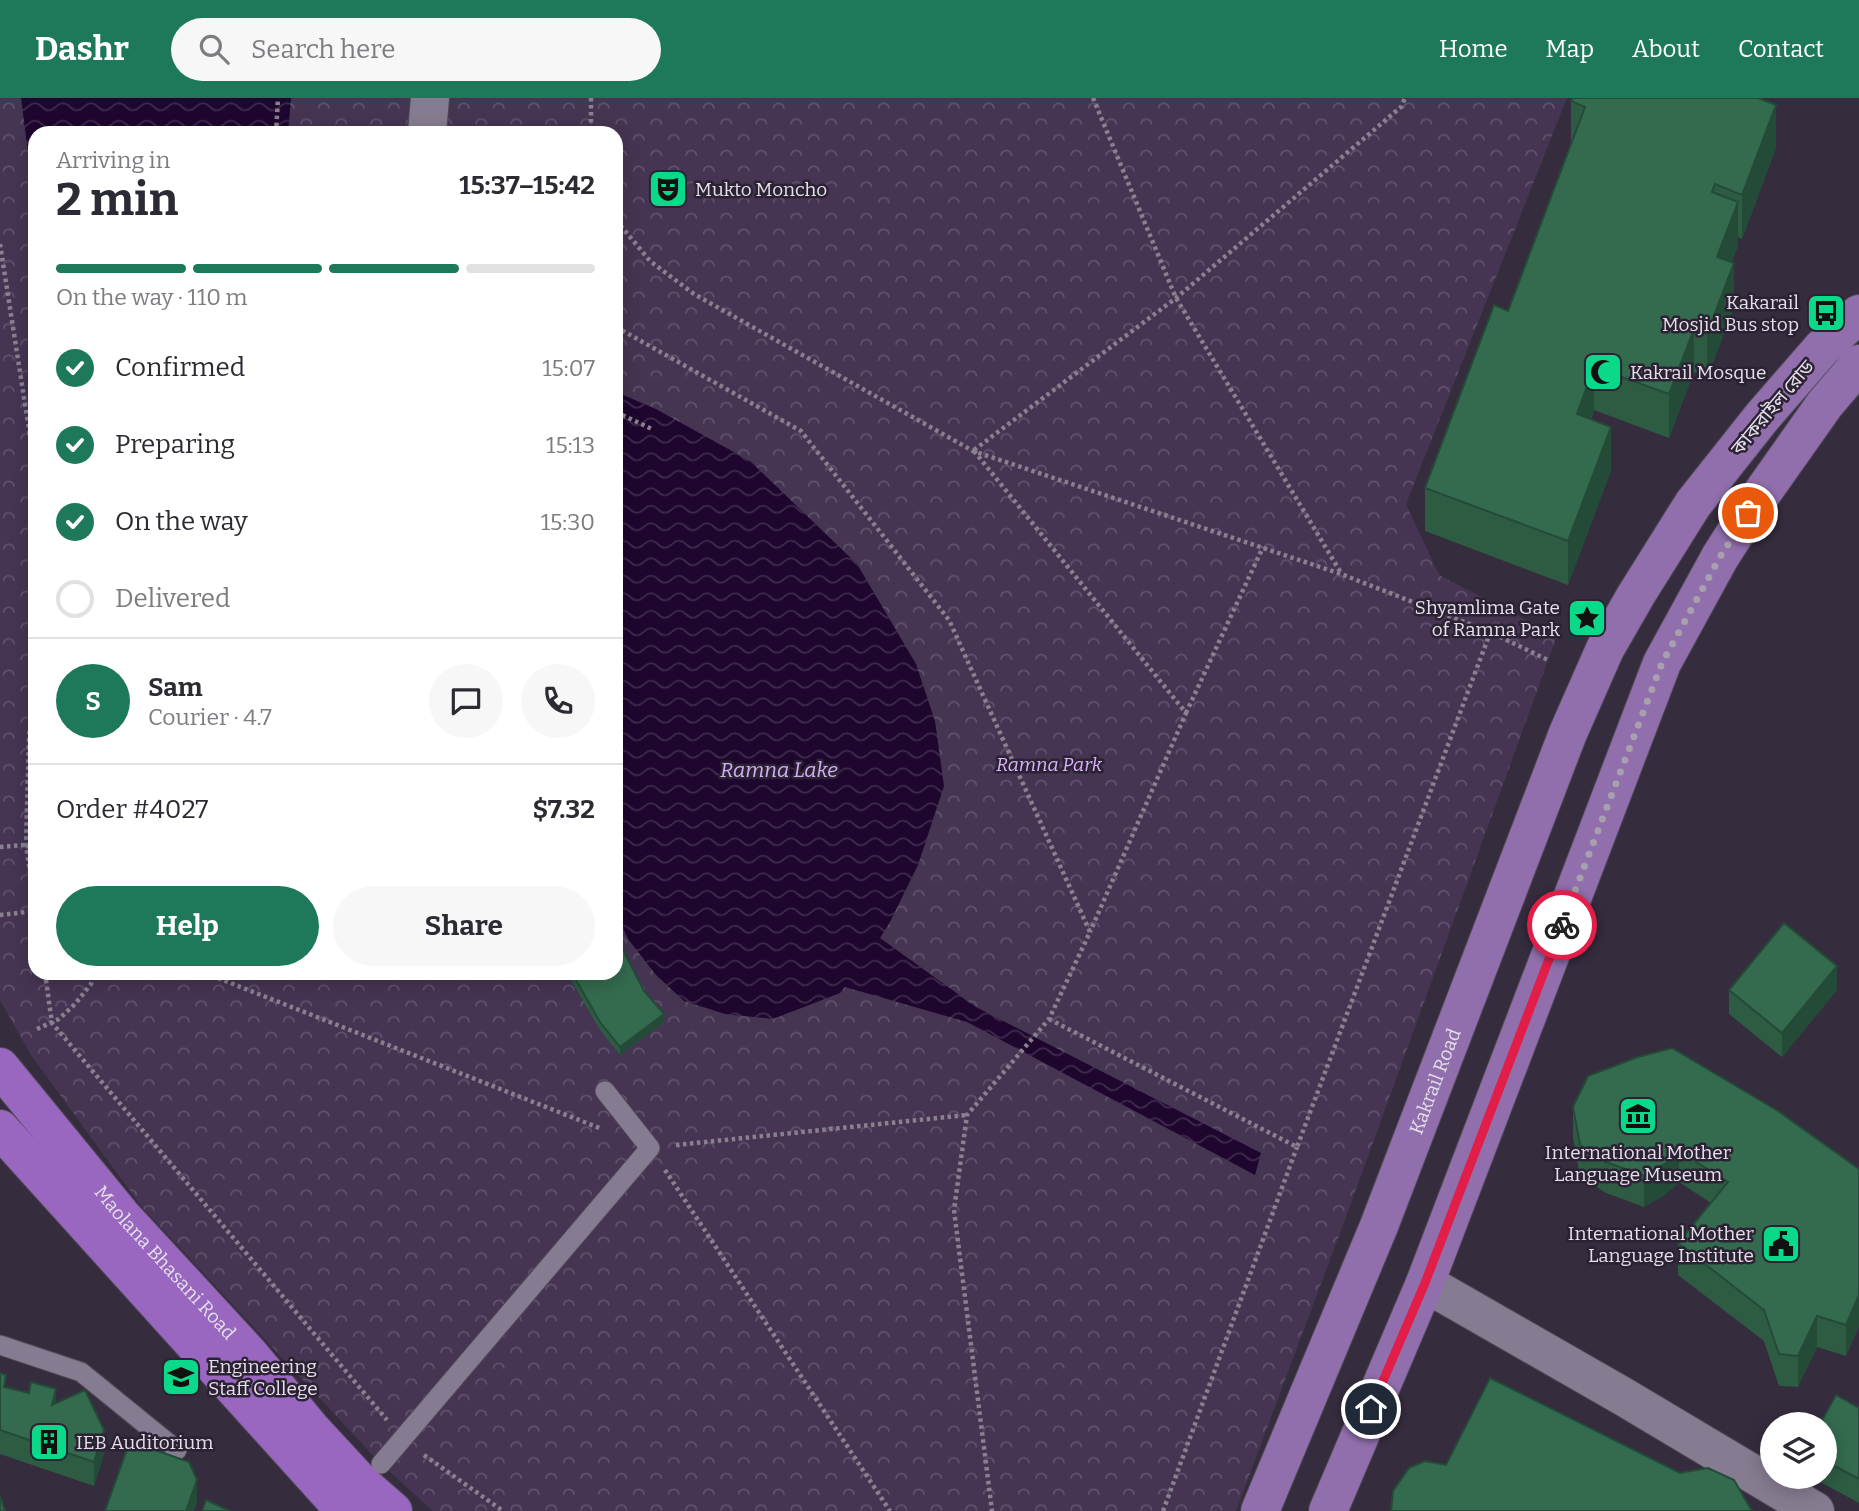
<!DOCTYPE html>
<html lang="en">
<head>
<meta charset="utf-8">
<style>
  body { margin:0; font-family:Bitter,"Noto Sans Bengali",serif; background:#f7f7f7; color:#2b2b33; height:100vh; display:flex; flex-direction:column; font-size:26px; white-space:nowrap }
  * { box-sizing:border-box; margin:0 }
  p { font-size:23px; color:#7c7c81 }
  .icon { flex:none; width:38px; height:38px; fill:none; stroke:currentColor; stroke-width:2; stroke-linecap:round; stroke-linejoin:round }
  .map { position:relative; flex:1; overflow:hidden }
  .details { position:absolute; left:28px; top:28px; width:595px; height:854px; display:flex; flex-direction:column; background:#fff; border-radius:21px; box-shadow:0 4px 18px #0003 }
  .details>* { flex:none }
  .tools { position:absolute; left:1760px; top:1314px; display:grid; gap:14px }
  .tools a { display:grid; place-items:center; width:77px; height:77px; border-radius:50%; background:#fff; box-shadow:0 4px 18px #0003; font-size:35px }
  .pin { position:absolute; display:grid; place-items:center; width:60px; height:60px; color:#fff; margin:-30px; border:4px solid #fff; border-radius:50%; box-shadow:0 2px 7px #0007 }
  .courier { position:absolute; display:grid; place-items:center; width:70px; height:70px; margin:-35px; border:5px solid #e11d48; border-radius:50%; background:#fff; color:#222; box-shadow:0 2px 9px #0007 }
  .head em { font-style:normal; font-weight:700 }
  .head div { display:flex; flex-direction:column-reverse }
  .head { display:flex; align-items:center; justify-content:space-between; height:119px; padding:0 28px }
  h1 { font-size:46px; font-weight:700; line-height:52px }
  .bar { display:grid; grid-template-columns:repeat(4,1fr); gap:10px 7px; align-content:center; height:84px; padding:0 28px }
  .bar i { height:9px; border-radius:5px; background:#e1e1e2 }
  .bar .active { background:#1d795a }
  .bar p { grid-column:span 4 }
  .line { display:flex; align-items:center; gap:18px; padding:0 28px; border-top:2px solid #e1e1e2 }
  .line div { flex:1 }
  .round { display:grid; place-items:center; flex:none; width:74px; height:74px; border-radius:37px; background:#f7f7f7 }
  ol { padding:0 28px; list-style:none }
  li { display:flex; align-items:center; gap:21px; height:77px }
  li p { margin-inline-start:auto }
  li .icon { padding:7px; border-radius:50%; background:#1d795a; color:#fff; stroke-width:4 }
  li:last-child { color:#7c7c81 }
  li i { width:38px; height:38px; border:4px solid #e1e1e2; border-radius:50% }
  .cta { display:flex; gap:14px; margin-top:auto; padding:14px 28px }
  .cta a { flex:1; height:80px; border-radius:42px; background:#1d795a; color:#fff; font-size:28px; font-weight:700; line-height:80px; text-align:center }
  .cta a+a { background:#f7f7f7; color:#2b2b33 }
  header { display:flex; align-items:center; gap:42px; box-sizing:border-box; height:98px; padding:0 35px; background:#1d795a; color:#fff }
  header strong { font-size:33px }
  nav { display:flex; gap:38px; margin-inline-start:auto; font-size:24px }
  .search { width:490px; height:63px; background:#f7f7f7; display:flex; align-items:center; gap:18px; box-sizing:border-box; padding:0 24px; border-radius:38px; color:#7c7c81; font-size:26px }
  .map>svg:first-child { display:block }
  .park { fill:url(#park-crowns); fill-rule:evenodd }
  .water { fill:url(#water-waves) }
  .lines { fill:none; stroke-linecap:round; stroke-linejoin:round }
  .lane-casing { stroke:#504957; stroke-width:21 }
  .street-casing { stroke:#504957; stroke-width:40 }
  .primary-casing { stroke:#504957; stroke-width:40 }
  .highway-casing { stroke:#504957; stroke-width:40 }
  .path { stroke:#89818f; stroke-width:4.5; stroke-dasharray:3.5 3.5; stroke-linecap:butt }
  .lane { stroke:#867c91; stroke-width:19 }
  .street { stroke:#867c91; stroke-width:38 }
  .primary { stroke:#916fad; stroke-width:38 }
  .highway { stroke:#9967c0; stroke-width:38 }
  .path-bridge { stroke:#89818f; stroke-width:4.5; stroke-dasharray:3.5 3.5; stroke-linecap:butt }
  .wall { fill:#2d5c43 }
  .shaded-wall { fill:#244b37 }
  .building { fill:#346b4e; stroke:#244b37; stroke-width:2 }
  .done { stroke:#a7a0ad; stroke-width:7; stroke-dasharray:0 12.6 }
  .route { stroke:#e11d48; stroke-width:9 }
  .labels { text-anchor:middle; stroke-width:5; stroke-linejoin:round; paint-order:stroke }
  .poi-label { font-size:19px; fill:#e5dfea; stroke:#2b2233; text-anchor:start }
  .street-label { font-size:19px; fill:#e5dfea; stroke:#2b2233 }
  .park-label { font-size:19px; font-style:italic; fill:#dab4fc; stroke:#2b2233 }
  .water-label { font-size:21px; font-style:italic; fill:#d4aef5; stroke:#2b2233 }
</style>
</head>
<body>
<header>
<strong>Dashr</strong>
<div class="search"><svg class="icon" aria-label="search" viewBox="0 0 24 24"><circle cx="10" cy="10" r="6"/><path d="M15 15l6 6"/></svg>Search here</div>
<nav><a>Home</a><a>Map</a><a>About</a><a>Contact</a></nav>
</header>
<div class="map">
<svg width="1859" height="1413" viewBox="0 0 1859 1413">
  <defs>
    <pattern id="park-crowns" width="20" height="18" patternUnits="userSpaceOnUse" patternTransform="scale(1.75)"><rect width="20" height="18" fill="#453553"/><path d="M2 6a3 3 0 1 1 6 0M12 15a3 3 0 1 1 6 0" fill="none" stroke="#60526c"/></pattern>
    <pattern id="water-waves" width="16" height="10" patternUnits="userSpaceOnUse" patternTransform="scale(1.75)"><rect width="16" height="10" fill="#1e062e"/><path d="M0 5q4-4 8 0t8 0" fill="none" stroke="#3f2a4c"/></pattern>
  </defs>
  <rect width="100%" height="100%" fill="#352c3d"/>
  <!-- park -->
  <path class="park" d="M0,0H1567L1406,406L1439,477L1557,538L1350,1108L1236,1413H433L381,1366L141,1108L31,957L0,902ZM35,35H616V875H35Z"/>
  <!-- water -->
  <path class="water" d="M21,0H291L288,35H35V108Z
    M616,294L656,311L750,363L857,466L916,566L935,623L944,688L918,767L890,824L880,840L976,909L1261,1055L1255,1077L967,924L845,889L840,895L773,921L725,916L684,903L656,877L628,841L619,821L616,803Z"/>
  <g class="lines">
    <!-- lane casing -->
    <g class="lane-casing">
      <path id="lane" d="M0,1247L81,1274L177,1352
        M381,1366L650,1050L605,993"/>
    </g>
    <!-- street casing -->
    <g class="street-casing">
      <path id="street" d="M427,35L430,0
        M1425,1185L1624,1299L1815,1413"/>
    </g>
    <!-- primary casing -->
    <g class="primary-casing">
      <g id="primary">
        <path id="s1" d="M1260,1413L1379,1128L1568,635L1605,551L1636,497L1693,406L1762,319L1822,250L1859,216"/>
        <path d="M1328,1413L1425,1185L1662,565L1720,459L1748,415L1825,306L1859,266"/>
      </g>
    </g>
    <!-- highway casing -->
    <g class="highway-casing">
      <g id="highway">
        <path id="s2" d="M0,969L121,1117L250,1257L312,1332L362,1386L393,1413"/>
        <path d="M0,1031L345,1413"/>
      </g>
    </g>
    <!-- path -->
    <path class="path" d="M591,0V35
      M1093,0L1176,200L1341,475
      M276,35L278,0
      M616,122L650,163L694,196L973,353L1341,476L1490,534L1548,562
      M0,146L35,370
      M616,229L801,333L949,522L1090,834L1049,921L967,1017L954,1112L992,1413
      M616,314L652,331
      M974,352L1176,200L1401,9L1405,0
      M974,353L1186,615L1090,834
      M35,613L29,637L26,747L35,809
      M1186,615L1263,449
      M26,747L35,755
      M0,749L35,746
      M0,817L35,813
      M45,875L52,925L387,1322
      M205,875L602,1031
      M1049,921L1297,1049L1490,535
      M676,1047L967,1017
      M665,1072L890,1413
      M424,1357L503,1413
      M1163,1413L1297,1049"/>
    <!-- lane -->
    <use href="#lane" class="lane"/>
    <!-- street -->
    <use href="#street" class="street"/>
    <!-- primary -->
    <use href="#primary" class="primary"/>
    <!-- highway -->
    <use href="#highway" class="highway"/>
    <!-- path-bridge -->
    <path class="path-bridge" d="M37,931L59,921L75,906L91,886L93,875"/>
  </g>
  <!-- wall -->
  <path class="wall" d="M1571,3L1776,50L1742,141L1738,139V147L1732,164L1734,209L1707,280L1694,274L1669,340L1594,312L1591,322L1611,373L1568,487L1425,433V390L1508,213L1571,45Z
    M625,856L644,893L664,924L620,957L600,932L570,880L568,875H616Z
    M1729,892H1837L1782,959L1729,916Z
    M1573,1009L1859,1071V1228L1846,1258L1817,1249L1798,1289L1779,1288L1764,1243L1678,1177V1145L1711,1105L1679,1084L1666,1096L1644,1109L1606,1095L1580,1078L1573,1040Z
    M0,1275L6,1290L56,1305L104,1356L94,1388L0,1356Z
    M1859,1310V1405L1811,1379H1825V1326Z"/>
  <!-- shaded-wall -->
  <path class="shaded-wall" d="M1776,7V50L1742,141V97Z
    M1738,104V147L1717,203V159Z
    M1734,165V209L1707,280V236Z
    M1694,231V274L1669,340V296Z
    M1594,269V312L1577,360V316Z
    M1611,329V373L1568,487V443Z
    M1837,868V892L1782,959V935Z
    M664,916V924L620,957V949Z
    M1679,1053V1084L1666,1096L1644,1109V1078Z
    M1859,1197V1228L1846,1258V1227Z
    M1817,1218V1249L1798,1289V1258Z
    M56,1291V1314L52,1307Z
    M104,1332V1356L94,1388V1364Z
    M197,1382V1406L194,1413H186Z"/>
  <!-- building -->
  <path class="building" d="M1573,0H1758L1776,7L1742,97L1715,86L1712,94L1738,104L1717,159L1734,165L1707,236L1694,231L1669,296L1594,269L1577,316L1611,329L1568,443L1425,390L1494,207L1508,213L1585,9L1571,3Z
    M1784,825L1837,868L1782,935L1729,892Z
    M616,831L625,856L644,893L664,916L620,949L600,924L572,875H616Z
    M1672,950L1778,1013L1859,1071V1197L1846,1227L1817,1218L1798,1258L1779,1256L1764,1212L1678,1145L1728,1084L1679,1053L1666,1065L1644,1078L1606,1064L1580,1047L1573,1009L1588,978L1638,959Z
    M0,1275L6,1277L4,1289L29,1295L31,1284L56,1291L52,1307L85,1292L104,1332L94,1364L0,1332Z
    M1490,1280L1680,1375L1708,1370L1734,1382L1752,1413H1391L1393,1393L1409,1370L1425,1363L1446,1367Z
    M1836,1297L1859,1310V1381L1825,1363V1326H1820Z
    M130,1343L189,1364L197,1382L186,1413H105Z
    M0,1398L5,1413H0Z
    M206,1402L230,1413H202Z"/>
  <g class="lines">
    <!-- done -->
    <path class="done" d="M1562,827L1662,565L1720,459L1748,415"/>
    <!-- route -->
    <path class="route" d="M1371,1311L1425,1185L1562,827"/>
  </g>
  <!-- icons -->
  <defs>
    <g id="theatre-square" transform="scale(2.0125)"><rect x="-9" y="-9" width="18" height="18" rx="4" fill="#0bd98a" stroke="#2b2233"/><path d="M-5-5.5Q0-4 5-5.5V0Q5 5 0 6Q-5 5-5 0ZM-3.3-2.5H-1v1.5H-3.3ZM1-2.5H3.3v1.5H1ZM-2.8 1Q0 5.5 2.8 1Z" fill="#111"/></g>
    <g id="bus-square" transform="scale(2.0125)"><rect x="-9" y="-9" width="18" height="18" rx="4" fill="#0bd98a" stroke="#2b2233"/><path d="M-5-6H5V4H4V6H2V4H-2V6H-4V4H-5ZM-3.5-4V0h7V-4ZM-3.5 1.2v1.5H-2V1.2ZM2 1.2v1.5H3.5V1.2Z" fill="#111"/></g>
    <g id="mosque-square" transform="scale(2.0125)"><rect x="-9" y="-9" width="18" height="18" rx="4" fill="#0bd98a" stroke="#2b2233"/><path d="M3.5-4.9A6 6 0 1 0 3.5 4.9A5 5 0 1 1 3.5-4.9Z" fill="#111"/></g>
    <g id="sight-square" transform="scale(2.0125)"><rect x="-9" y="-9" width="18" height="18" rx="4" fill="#0bd98a" stroke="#2b2233"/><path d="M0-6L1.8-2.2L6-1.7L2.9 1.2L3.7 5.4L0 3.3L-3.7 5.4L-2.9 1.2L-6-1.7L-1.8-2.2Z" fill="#111"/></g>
    <g id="museum-square" transform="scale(2.0125)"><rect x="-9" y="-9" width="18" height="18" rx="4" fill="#0bd98a" stroke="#2b2233"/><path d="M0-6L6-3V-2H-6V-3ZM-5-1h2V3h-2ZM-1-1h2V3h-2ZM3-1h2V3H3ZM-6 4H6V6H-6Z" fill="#111"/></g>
    <g id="civic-square" transform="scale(2.0125)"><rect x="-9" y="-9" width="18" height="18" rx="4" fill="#0bd98a" stroke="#2b2233"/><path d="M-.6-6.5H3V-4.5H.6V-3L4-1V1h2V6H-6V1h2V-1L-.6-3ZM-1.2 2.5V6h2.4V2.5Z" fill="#111"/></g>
    <g id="university-square" transform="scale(2.0125)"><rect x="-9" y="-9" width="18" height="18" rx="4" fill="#0bd98a" stroke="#2b2233"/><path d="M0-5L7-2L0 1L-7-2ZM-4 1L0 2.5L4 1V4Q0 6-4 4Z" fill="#111"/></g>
    <g id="building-square" transform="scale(2.0125)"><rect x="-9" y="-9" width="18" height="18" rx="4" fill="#0bd98a" stroke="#2b2233"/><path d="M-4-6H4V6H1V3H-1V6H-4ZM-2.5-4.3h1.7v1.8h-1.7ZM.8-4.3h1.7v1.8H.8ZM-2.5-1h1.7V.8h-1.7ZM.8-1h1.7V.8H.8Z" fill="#111"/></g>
  </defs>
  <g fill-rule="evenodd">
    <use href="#theatre-square" x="668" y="91"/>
    <use href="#bus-square" x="1826" y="215"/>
    <use href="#mosque-square" x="1603" y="274"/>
    <use href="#sight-square" x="1587" y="520"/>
    <use href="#museum-square" x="1638" y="1018"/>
    <use href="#civic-square" x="1781" y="1146"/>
    <use href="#university-square" x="181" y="1279"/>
    <use href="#building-square" x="49" y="1344"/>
  </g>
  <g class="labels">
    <!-- poi labels -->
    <g class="poi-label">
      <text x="695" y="98">Mukto Moncho</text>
      <text x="1799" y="211" text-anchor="end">Kakarail<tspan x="1799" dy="22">Mosjid Bus stop</tspan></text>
      <text x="1630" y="281">Kakrail Mosque</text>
      <text x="1560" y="516" text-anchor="end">Shyamlima Gate<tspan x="1560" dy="22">of Ramna Park</tspan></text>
      <text x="1638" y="1061" text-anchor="middle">International Mother<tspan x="1638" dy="22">Language Museum</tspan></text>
      <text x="1754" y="1142" text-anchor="end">International Mother<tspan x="1754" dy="22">Language Institute</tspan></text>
      <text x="208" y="1275">Engineering<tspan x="208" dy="22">Staff College</tspan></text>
      <text x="76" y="1351">IEB Auditorium</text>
    </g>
    <!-- street labels -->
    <g class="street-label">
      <text transform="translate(1772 309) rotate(-50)" y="7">কাকরাইল রোড</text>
      <text dy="7" stroke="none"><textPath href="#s1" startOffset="464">Kakrail Road</textPath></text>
      <text dy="7" stroke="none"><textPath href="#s2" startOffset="256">Maolana Bhasani Road</textPath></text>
    </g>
    <!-- park labels -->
    <g class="park-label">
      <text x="1049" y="673">Ramna Park</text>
    </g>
    <!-- water labels -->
    <g class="water-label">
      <text x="779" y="679">Ramna Lake</text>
    </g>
  </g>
</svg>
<div class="tools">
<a><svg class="icon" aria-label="layers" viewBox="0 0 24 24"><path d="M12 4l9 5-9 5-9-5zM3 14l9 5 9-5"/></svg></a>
</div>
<div class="pin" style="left:1748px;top:415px;background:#ea580c"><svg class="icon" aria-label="bag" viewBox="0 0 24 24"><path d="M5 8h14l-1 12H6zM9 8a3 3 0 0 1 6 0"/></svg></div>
<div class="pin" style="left:1371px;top:1311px;background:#1f2937"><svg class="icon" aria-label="home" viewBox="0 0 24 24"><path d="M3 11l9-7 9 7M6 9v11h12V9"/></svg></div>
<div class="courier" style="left:1562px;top:827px"><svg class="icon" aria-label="bike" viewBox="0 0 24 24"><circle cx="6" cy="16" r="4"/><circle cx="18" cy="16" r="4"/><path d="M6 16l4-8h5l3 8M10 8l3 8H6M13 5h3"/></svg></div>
<section class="details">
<div class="head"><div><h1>2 min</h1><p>Arriving in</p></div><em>15:37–15:42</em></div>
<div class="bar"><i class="active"></i><i class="active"></i><i class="active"></i><i></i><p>On the way · 110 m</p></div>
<ol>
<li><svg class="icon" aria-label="check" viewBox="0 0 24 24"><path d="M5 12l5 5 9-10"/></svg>Confirmed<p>15:07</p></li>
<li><svg class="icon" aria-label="check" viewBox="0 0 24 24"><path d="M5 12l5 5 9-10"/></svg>Preparing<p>15:13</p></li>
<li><svg class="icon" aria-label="check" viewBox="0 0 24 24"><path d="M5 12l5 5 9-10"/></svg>On the way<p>15:30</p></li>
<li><i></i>Delivered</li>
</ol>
<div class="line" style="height:126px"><b class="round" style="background:#1d795a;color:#fff">S</b><div><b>Sam</b><p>Courier · 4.7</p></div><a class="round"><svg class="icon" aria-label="chat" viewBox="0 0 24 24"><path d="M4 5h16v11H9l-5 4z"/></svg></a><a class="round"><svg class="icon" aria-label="phone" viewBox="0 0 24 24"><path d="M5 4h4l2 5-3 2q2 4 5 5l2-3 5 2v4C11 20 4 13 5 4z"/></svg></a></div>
<div class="line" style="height:91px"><div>Order #4027</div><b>$7.32</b></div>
<div class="cta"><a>Help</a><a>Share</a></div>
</section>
</div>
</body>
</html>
